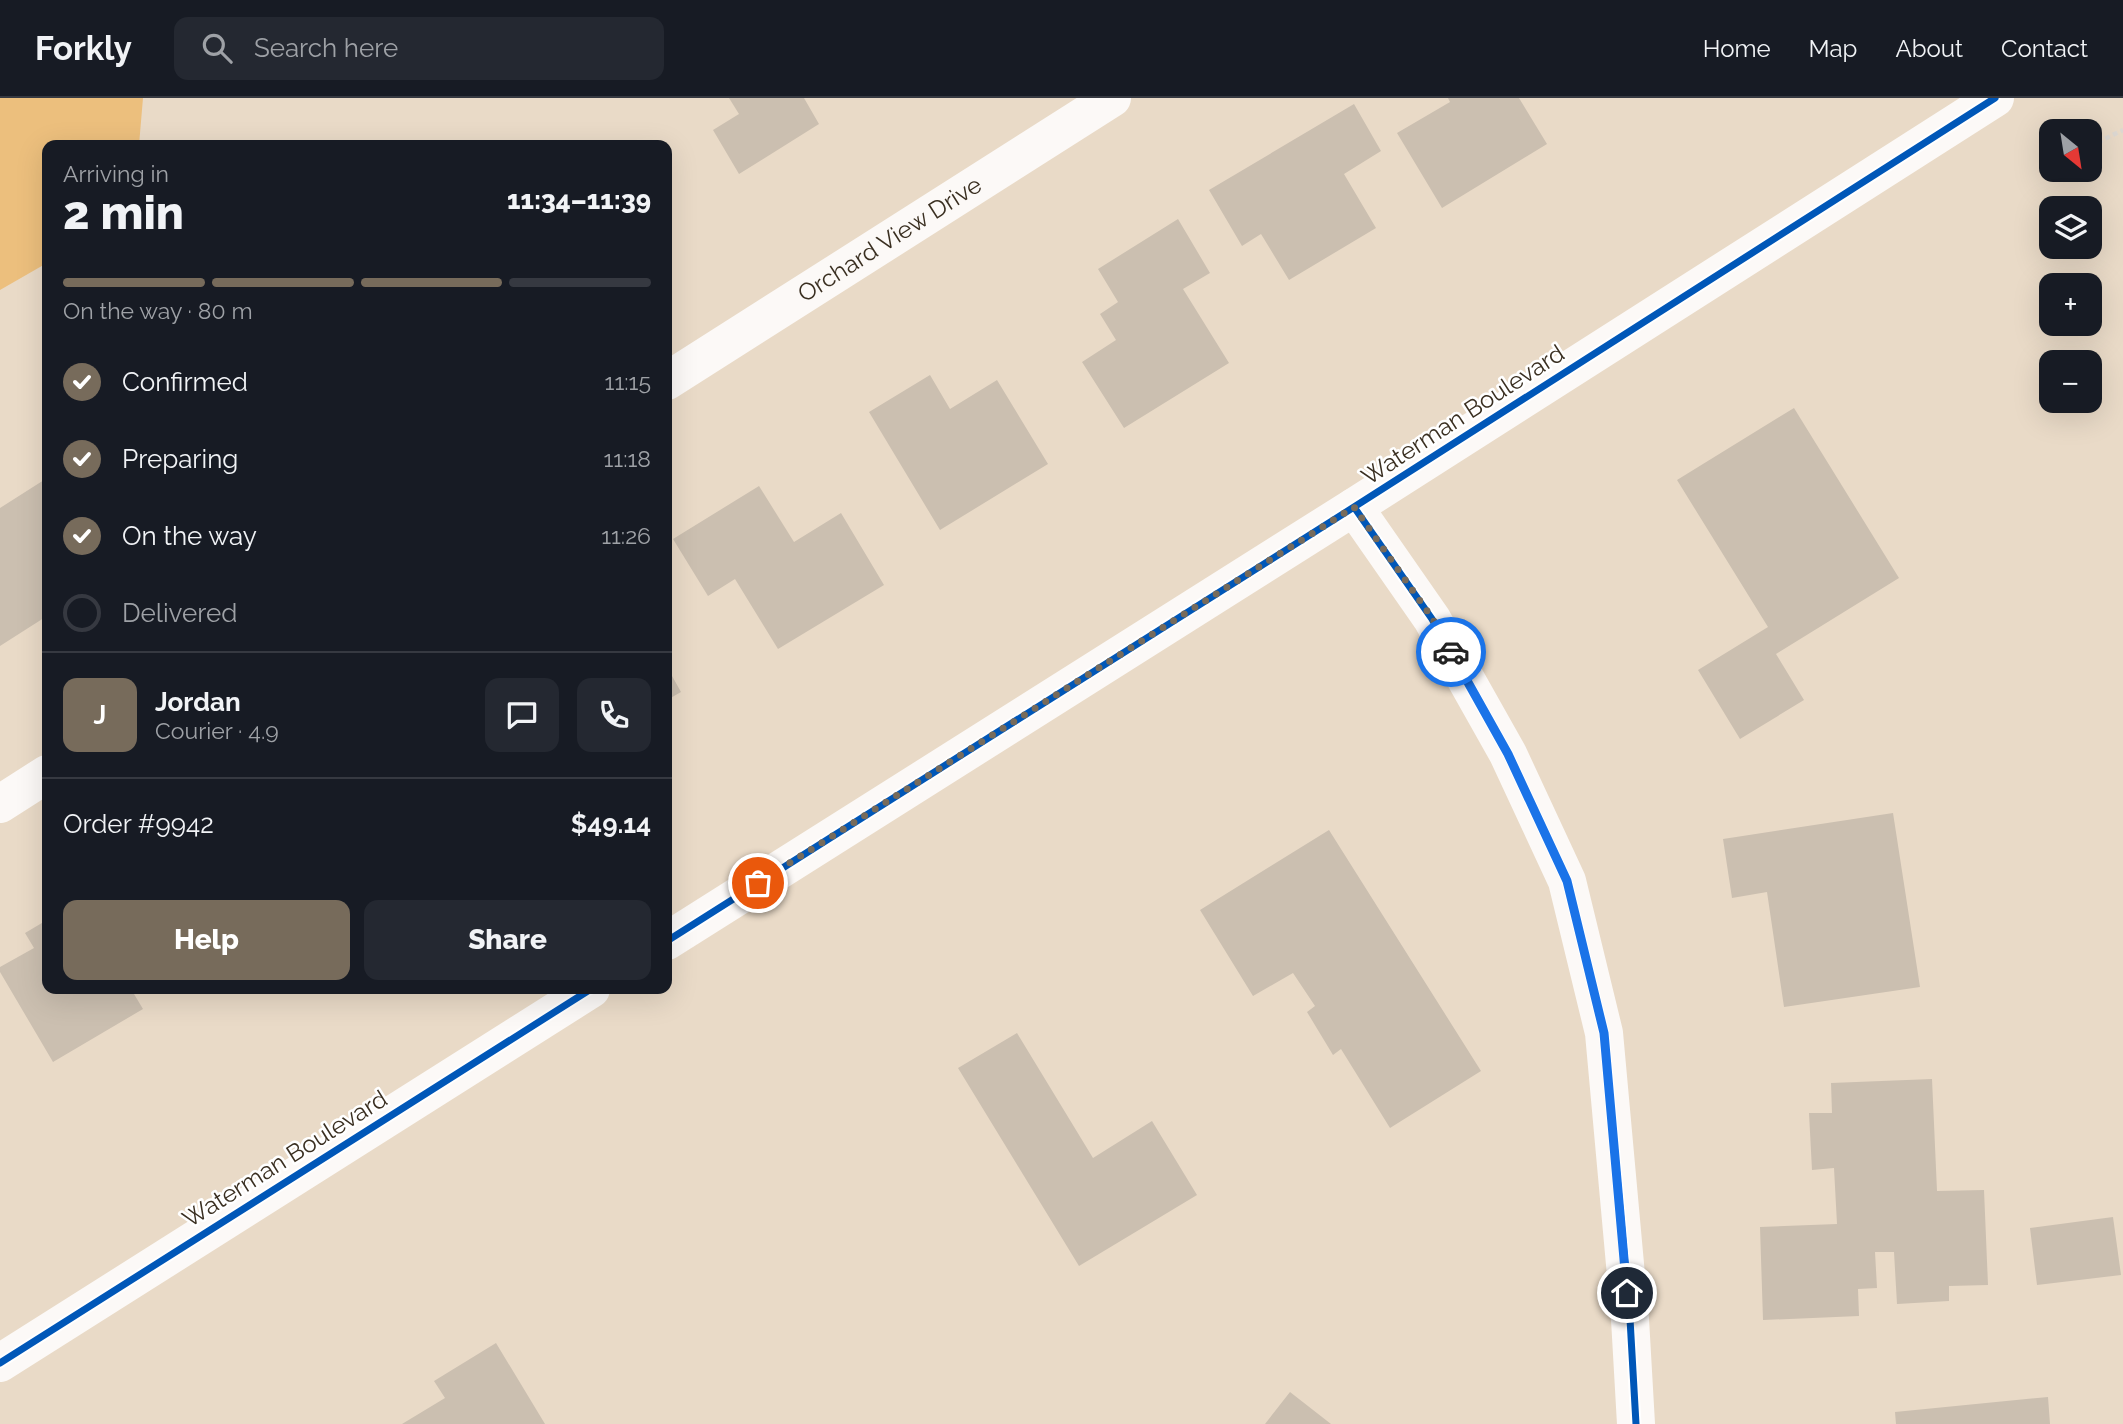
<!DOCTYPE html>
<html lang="en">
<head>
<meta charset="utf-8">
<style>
  body { margin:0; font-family:Raleway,sans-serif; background:#242831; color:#f1f3f6; height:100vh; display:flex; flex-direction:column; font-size:26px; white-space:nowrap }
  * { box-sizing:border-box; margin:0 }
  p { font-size:23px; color:#9ea1a6 }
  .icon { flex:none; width:38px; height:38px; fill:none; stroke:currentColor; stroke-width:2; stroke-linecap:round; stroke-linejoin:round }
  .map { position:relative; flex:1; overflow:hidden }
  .details { position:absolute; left:42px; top:42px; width:630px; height:854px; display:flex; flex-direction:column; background:#171b24; border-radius:14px; box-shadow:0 7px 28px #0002 }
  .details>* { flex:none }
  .needle { width:46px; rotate:150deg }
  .controls { position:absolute; left:2039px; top:21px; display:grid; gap:14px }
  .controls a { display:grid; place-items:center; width:63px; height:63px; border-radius:14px; background:#171b24; box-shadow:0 7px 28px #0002; font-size:35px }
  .pin { position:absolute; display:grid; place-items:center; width:60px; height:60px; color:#fff; margin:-30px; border:4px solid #fff; border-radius:50%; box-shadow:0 2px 7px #0007 }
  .courier { position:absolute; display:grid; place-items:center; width:70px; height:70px; margin:-35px; border:5px solid #1a73e8; border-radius:50%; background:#fff; color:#222; box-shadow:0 2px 9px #0007 }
  .overview em { font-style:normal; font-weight:800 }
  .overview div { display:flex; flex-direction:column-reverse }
  .overview { display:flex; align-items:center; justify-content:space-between; height:119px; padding:0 21px }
  h1 { font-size:46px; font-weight:800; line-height:52px }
  .bar { display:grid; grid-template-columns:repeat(4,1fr); gap:10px 7px; align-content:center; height:84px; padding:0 21px }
  .bar i { height:9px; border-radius:5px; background:#363941 }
  .bar .active { background:#776b5b }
  .bar p { grid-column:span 4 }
  .line { display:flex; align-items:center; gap:18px; padding:0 21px; border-top:2px solid #363941 }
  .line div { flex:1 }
  .round { display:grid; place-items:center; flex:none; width:74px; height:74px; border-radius:14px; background:#242831 }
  ol { padding:0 21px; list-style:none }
  li { display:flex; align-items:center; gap:21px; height:77px }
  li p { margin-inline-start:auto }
  li .icon { padding:7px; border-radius:50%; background:#776b5b; color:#fff; stroke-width:4 }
  li:last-child { color:#9ea1a6 }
  li i { width:38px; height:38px; border:4px solid #363941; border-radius:50% }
  .action { display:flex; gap:14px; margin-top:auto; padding:14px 21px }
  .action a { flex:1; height:80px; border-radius:14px; background:#776b5b; color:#fff; font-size:28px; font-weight:800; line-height:80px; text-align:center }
  .action a+a { background:#242831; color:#f1f3f6 }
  header { display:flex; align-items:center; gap:42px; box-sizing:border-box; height:98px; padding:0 35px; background:#171b24; border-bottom:2px solid #363941 }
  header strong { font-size:33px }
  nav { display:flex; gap:38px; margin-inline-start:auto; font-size:24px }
  .search { width:490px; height:63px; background:#242831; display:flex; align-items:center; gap:18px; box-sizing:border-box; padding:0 24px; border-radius:14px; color:#9ea1a6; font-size:26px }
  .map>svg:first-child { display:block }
  .green { fill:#ecbf7d }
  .building { fill:#cbbfb0 }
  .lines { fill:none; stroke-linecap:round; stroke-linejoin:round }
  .path { stroke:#ddd8d2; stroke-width:4.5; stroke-dasharray:5 3.5; stroke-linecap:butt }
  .minor { stroke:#fcf9f7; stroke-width:38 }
  .major { stroke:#fcf9f7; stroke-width:38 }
  .cycleway-casing { stroke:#fff; stroke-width:11 }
  .cycleway { stroke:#0057b8; stroke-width:7 }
  .done { stroke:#776b5b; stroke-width:7; stroke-dasharray:0 12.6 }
  .route { stroke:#1a73e8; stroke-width:9 }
  .labels { text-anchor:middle; stroke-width:5; stroke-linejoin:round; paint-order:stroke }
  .street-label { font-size:24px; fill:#3a2f21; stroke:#fff }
</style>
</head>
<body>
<header>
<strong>Forkly</strong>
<div class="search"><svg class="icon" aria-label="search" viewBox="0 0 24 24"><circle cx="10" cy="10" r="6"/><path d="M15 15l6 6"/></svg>Search here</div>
<nav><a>Home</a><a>Map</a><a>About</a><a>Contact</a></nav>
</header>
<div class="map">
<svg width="2123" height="1326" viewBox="0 0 2123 1326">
  <rect width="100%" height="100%" fill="#e9dac7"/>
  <!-- green -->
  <path class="green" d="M0,0H143L139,47H47V165L0,192Z"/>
  <!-- building -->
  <path class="building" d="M729,0H804L819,26L739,76L713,32L739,16Z
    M1448,0H1519L1547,46L1442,110L1397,35L1450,4Z
    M1354,6L1381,53L1344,76L1376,130L1289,182L1261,136L1242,148L1209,92Z
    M1178,121L1210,175L1183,191L1229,265L1124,330L1082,264L1116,242L1100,216L1118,204L1098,171Z
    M930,277L950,311L997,282L1048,366L940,432L869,314Z
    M1794,310L1899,480L1776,556L1804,602L1740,641L1698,572L1768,529L1677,382Z
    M44,382L47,387V518L0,548V410Z
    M759,388L794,444L841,415L884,487L778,551L735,481L708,498L673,441Z
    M667,569L681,594L667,602Z
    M1893,715L1920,889L1784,909L1767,794L1732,800L1723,741Z
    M1329,732L1481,973L1390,1030L1341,951L1333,957L1307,914L1315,908L1293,875L1253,898L1200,812Z
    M47,822V891H131L143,911L53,964L0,874V869L34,850L25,835Z
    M1017,935L1093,1060L1152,1023L1197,1097L1079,1168L958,970Z
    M1932,981L1937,1093L1984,1092L1988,1187L1949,1188V1203L1897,1206L1894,1154H1875L1877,1190L1858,1191L1859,1218L1763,1222L1760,1129L1837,1126L1834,1070L1812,1072L1809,1015H1832L1831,985Z
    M2113,1119L2121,1177L2037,1187L2030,1130Z
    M496,1245L545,1326H402L445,1300L434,1283Z
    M1290,1294L1331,1326H1265Z
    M2048,1299L2050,1326H1896L1895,1314Z"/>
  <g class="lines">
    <!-- path -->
    <path class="path" d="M2090,48L2123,32
      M2047,72L2051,69"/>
    <!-- minor -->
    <g class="minor">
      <path id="s1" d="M667,283L1112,0"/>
      <path d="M1354,409L1432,521L1508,656L1567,783L1604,935L1630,1221L1636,1326"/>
      <path d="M0,706L47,676"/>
    </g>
    <!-- major -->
    <path class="major" d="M667,843L1354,409L1995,0
      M0,1265L591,891"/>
    <!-- cycleway casing -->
    <g class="cycleway-casing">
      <path id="cycleway" d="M1354,409L1432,521L1508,656L1567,783L1604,935L1630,1221L1636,1326
        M667,843L1354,409L1995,0
        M0,1265L591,891"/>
    </g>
    <!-- cycleway -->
    <use href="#cycleway" class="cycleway"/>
  </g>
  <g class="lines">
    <!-- done -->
    <path class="done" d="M758,785L1354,409L1432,520L1451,554"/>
    <!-- route -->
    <path class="route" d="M1451,554L1508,656L1567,783L1604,935L1627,1195"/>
  </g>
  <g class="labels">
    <!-- street labels -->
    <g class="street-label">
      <text dy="8" stroke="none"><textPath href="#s1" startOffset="264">Orchard View Drive</textPath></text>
      <text transform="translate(1463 317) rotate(-33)" y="8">Waterman Boulevard</text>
      <text transform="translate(285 1061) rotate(-32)" y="8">Waterman Boulevard</text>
    </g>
  </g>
</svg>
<div class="controls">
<a><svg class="needle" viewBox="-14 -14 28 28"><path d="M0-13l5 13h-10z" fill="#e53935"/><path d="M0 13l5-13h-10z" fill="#9ea1a6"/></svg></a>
<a><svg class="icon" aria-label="layers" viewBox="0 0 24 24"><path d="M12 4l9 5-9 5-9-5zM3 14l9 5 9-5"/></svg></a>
<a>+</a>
<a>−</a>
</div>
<div class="pin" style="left:758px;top:785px;background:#ea580c"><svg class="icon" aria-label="bag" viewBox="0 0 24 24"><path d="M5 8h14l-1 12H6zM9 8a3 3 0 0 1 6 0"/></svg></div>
<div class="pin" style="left:1627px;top:1195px;background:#1f2937"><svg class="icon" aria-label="home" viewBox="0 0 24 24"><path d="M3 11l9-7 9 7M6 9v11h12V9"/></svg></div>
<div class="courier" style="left:1451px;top:554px"><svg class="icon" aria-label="car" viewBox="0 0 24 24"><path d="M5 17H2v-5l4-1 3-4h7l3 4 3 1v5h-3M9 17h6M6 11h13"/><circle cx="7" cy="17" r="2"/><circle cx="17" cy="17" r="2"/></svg></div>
<section class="details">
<div class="overview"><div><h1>2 min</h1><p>Arriving in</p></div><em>11:34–11:39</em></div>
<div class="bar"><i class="active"></i><i class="active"></i><i class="active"></i><i></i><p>On the way · 80 m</p></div>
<ol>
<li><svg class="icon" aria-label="check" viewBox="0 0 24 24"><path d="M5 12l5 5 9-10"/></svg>Confirmed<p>11:15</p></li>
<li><svg class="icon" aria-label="check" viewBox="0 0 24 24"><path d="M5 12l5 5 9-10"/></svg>Preparing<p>11:18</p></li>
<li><svg class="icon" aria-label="check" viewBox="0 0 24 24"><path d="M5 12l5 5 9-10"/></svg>On the way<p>11:26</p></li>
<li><i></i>Delivered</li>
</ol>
<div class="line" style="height:126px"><b class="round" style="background:#776b5b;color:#fff">J</b><div><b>Jordan</b><p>Courier · 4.9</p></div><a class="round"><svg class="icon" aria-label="chat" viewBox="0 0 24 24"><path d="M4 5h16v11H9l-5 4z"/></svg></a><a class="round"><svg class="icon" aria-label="phone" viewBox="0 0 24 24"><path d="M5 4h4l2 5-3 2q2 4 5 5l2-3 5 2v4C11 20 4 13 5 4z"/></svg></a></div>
<div class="line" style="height:91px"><div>Order #9942</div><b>$49.14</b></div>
<div class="action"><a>Help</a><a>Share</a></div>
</section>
</div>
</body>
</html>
